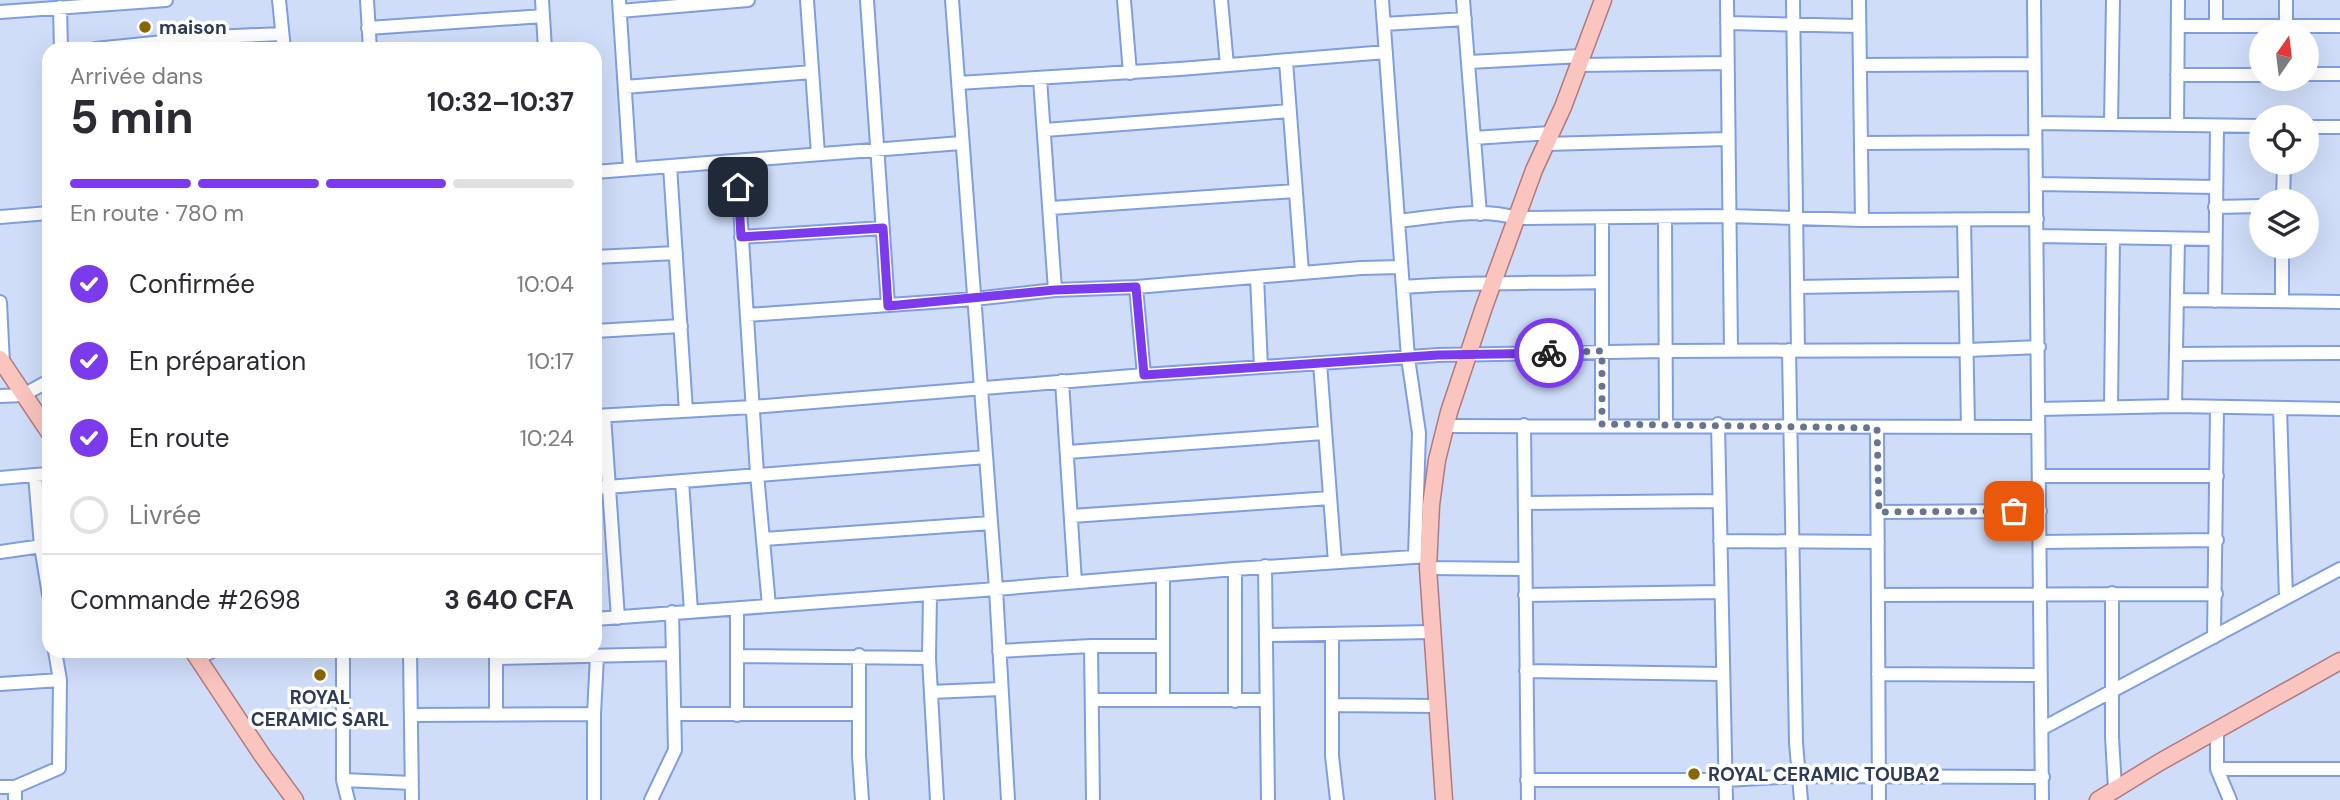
<!DOCTYPE html>
<html lang="fr">
<head>
<meta charset="utf-8">
<style>
  body { margin:0; font-family:"DM Sans",sans-serif; background:#f7f7f7; color:#2b2b33; height:100vh; display:flex; flex-direction:column; font-size:26px; white-space:nowrap }
  * { box-sizing:border-box; margin:0 }
  p { font-size:23px; color:#7c7c81 }
  .icon { flex:none; width:38px; height:38px; fill:none; stroke:currentColor; stroke-width:2; stroke-linecap:round; stroke-linejoin:round }
  .map { position:relative; flex:1; overflow:hidden }
  .details { position:absolute; left:42px; top:42px; width:560px; height:616px; display:flex; flex-direction:column; background:#fff; border-radius:21px; box-shadow:0 7px 28px #0002 }
  .details>* { flex:none }
  .needle { width:46px; rotate:14deg }
  .fabs { position:absolute; left:2249px; top:21px; display:grid; gap:14px }
  .fabs a { display:grid; place-items:center; width:70px; height:70px; border-radius:50%; background:#fff; box-shadow:0 7px 28px #0002; font-size:35px }
  .pin { position:absolute; display:grid; place-items:center; width:60px; height:60px; color:#fff; margin:-30px; border-radius:14px; box-shadow:0 4px 10px #0006 }
  .courier { position:absolute; display:grid; place-items:center; width:70px; height:70px; margin:-35px; border:5px solid #7c3aed; border-radius:50%; background:#fff; color:#222; box-shadow:0 2px 9px #0007 }
  .summary em { font-style:normal; font-weight:700 }
  .summary div { display:flex; flex-direction:column-reverse }
  .summary { display:flex; align-items:center; justify-content:space-between; height:119px; padding:0 28px }
  h1 { font-size:46px; font-weight:700; line-height:52px }
  .bar { display:grid; grid-template-columns:repeat(4,1fr); gap:10px 7px; align-content:center; height:84px; padding:0 28px }
  .bar i { height:9px; border-radius:5px; background:#e1e1e2 }
  .bar .on { background:#7c3aed }
  .bar p { grid-column:span 4 }
  .line { display:flex; align-items:center; gap:18px; padding:0 28px; border-top:2px solid #e1e1e2 }
  .line div { flex:1 }
  ol { padding:0 28px; list-style:none }
  li { display:flex; align-items:center; gap:21px; height:77px }
  li p { margin-inline-start:auto }
  li .icon { padding:7px; border-radius:50%; background:#7c3aed; color:#fff; stroke-width:4 }
  li:last-child { color:#7c7c81 }
  li i { width:38px; height:38px; border:4px solid #e1e1e2; border-radius:50% }
  .map>svg:first-child { display:block }
  .lines { fill:none; stroke-linecap:round; stroke-linejoin:round }
  .minor-casing { stroke:#7f9ee0; stroke-width:16 }
  .major-casing { stroke:#b07a7f; stroke-width:19 }
  .minor { stroke:#fff; stroke-width:12 }
  .major { stroke:#fac4bf; stroke-width:16 }
  .done { stroke:#667490; stroke-width:7; stroke-dasharray:0 12.6 }
  .route { stroke:#7c3aed; stroke-width:9 }
  .poi-dot { fill:#8a6706; stroke:#fefefe; stroke-width:2.5 }
  .labels { text-anchor:middle; stroke-width:7; stroke-linejoin:round; paint-order:stroke }
  .poi-label { font-size:19px; font-weight:bold; fill:#2e3b57; stroke:#fefefe; text-anchor:start }
</style>
</head>
<body>
<div class="map">
<svg width="2340" height="800" viewBox="0 0 2340 800">
  <rect width="100%" height="100%" fill="#cfddf9"/>
  <g class="lines">
    <!-- minor casing -->
    <g class="minor-casing">
      <path id="minor" d="M279,0L284,49
        M367,0L370,49
        M542,0L545,49
        M619,0L630,169
        M807,0L818,154
        M867,0L888,305
        M952,0L996,589L1008,800
        M1124,0L1130,73
        M1221,0L1227,65
        M1382,0L1408,358L1419,433L1415,556
        M1463,0L1480,214
        M1727,0L1731,350
        M1793,0L1798,350
        M1859,0L1862,220
        M2034,0L2042,800
        M2216,0V25
        M2286,0V25
        M60,7L61,49
        M620,11L748,0
        M0,12L166,0
        M1727,23L1859,26
        M1384,24L1465,19
        M2178,26H2340
        M368,28L543,16
        M95,49L213,37L282,34
        M1286,61L1302,272
        M1469,62L1582,56
        M1579,65L1727,63
        M1860,65L2034,64
        M2306,74H2340
        M2177,75H2261
        M1040,79L1055,290
        M958,83L1180,69L1386,52
        M625,87L812,72
        M2035,123L2261,126
        M2111,124L2113,0
        M2177,125L2178,0
        M2306,127H2340
        M1045,130L1290,111
        M1474,138L1550,133
        M1861,143L2035,142
        M1546,144L1728,139
        M737,161L757,474L769,606
        M670,166L686,411
        M595,172L961,143
        M2037,184L2216,187
        M2283,201L2284,163
        M2215,207L2261,206
        M1051,208L1295,191
        M0,217L49,213
        M1665,217L1666,425
        M1964,220L1968,427
        M1398,221C1436,217 1479,207 1517,218L1728,216L1862,220L2037,219
        M2038,236L2214,239
        M741,237L883,228
        M595,257L676,253
        M1257,277L1261,367
        M1136,287L1144,375
        M1403,287C1469,281 1535,284 1601,282
        M1797,287L1965,284
        M2177,300L2340,302
        M2282,300V247
        M2215,301L2217,126
        M0,302L3,364
        M747,315L974,299L1055,290L1136,287L1361,268L1401,267
        M595,331L681,326
        M1789,350L1796,743L1801,800
        M2176,354L2340,353
        M1320,363L1335,562
        M1062,381L1075,582
        M0,396L23,395L49,381
        M2175,406L2178,239
        M2111,407L2113,238
        M2280,408L2286,598
        M2039,409L2175,406L2340,409
        M595,416L752,407L1144,375L1438,355L1665,351L1968,350L2039,347
        M604,416L618,618
        M1602,424V218
        M1718,424L1726,800
        M1524,425L1528,800
        M1445,426C1643,425 1841,427 2038,427
        M1877,428L1879,800
        M1068,452L1324,433
        M49,474L35,475L41,546L49,595
        M2040,476H2217
        M0,478L35,475
        M682,481L691,611
        M595,488L986,457
        M1525,503L1718,501
        M1879,512L2040,511
        M1072,516L1330,498
        M764,539L991,523
        M1720,541L1878,542
        M2040,542L2217,540
        M0,552L49,545
        M1265,566L1268,800
        M1428,568L1524,569
        M1163,575V700
        M2112,593V737L2115,788
        M930,594L929,658L937,800
        M1525,595L1721,592
        M1878,595L2216,594
        M595,619L996,589L1235,569L1428,556
        M1332,634V756L1337,800
        M1266,635L1432,632
        M2214,637L2217,408
        M1091,646L1093,800
        M343,651V780L348,800
        M410,651L412,800
        M999,651L1091,646H1163
        M859,655V756L862,800
        M737,656L929,658
        M197,658L213,651
        M497,658L673,654
        M1526,671L1722,674
        M1878,674L2040,675
        M0,684L60,680
        M931,692L1001,689
        M1092,700H1265
        M1235,701V569
        M1332,705L1437,706
        M676,714H858
        M411,715L594,714
        M496,715V651
        M737,715V609
        M2043,728L2340,569
        M2217,730V769L2230,800
        M2217,769H2340
        M343,780L412,783
        M1527,780H1725L1799,776L2043,777
        M0,787H15
        M15,800V787L59,768L60,680L55,651
        M594,800V714L597,656
        M651,800L675,750L672,612"/>
    </g>
    <!-- major casing -->
    <g class="major-casing">
      <path id="major" d="M0,359L49,432
        M193,651L262,755L295,800
        M1444,800L1428,568L1431,505L1437,460L1449,412L1484,307L1534,170L1563,107L1603,0
        M2098,800L2160,762L2340,661"/>
    </g>
    <!-- minor -->
    <use href="#minor" class="minor"/>
    <!-- major -->
    <use href="#major" class="major"/>
  </g>
  <g class="lines">
    <!-- done -->
    <path class="done" d="M1549,353L1602,351V424L1877,428L1879,512L2014,511"/>
    <!-- route -->
    <path class="route" d="M738,187L741,237L883,228L888,306L1055,290L1136,287L1144,375L1438,355L1549,353"/>
  </g>
  <!-- markers -->
  <g class="poi-dot">
    <circle cx="145" cy="27" r="7"/>
    <circle cx="320" cy="675" r="7"/>
    <circle cx="1694" cy="774" r="7"/>
  </g>
  <g class="labels">
    <!-- poi labels -->
    <g class="poi-label">
      <text x="159" y="34">maison</text>
      <text x="320" y="704" text-anchor="middle">ROYAL<tspan x="320" dy="22">CERAMIC SARL</tspan></text>
      <text x="1708" y="781">ROYAL CERAMIC TOUBA2</text>
    </g>
  </g>
</svg>
<div class="fabs">
<a><svg class="needle" viewBox="-14 -14 28 28"><path d="M0-13l5 13h-10z" fill="#e53935"/><path d="M0 13l5-13h-10z" fill="#7c7c81"/></svg></a>
<a><svg class="icon" aria-label="locate" viewBox="0 0 24 24"><circle cx="12" cy="12" r="6"/><path d="M12 2v4M12 18v4M2 12h4M18 12h4"/></svg></a>
<a><svg class="icon" aria-label="layers" viewBox="0 0 24 24"><path d="M12 4l9 5-9 5-9-5zM3 14l9 5 9-5"/></svg></a>
</div>
<div class="pin" style="left:2014px;top:511px;background:#ea580c"><svg class="icon" aria-label="bag" viewBox="0 0 24 24"><path d="M5 8h14l-1 12H6zM9 8a3 3 0 0 1 6 0"/></svg></div>
<div class="pin" style="left:738px;top:187px;background:#1f2937"><svg class="icon" aria-label="home" viewBox="0 0 24 24"><path d="M3 11l9-7 9 7M6 9v11h12V9"/></svg></div>
<div class="courier" style="left:1549px;top:353px"><svg class="icon" aria-label="bike" viewBox="0 0 24 24"><circle cx="6" cy="16" r="4"/><circle cx="18" cy="16" r="4"/><path d="M6 16l4-8h5l3 8M10 8l3 8H6M13 5h3"/></svg></div>
<section class="details">
<div class="summary"><div><h1>5 min</h1><p>Arrivée dans</p></div><em>10:32–10:37</em></div>
<div class="bar"><i class="on"></i><i class="on"></i><i class="on"></i><i></i><p>En route · 780 m</p></div>
<ol>
<li><svg class="icon" aria-label="check" viewBox="0 0 24 24"><path d="M5 12l5 5 9-10"/></svg>Confirmée<p>10:04</p></li>
<li><svg class="icon" aria-label="check" viewBox="0 0 24 24"><path d="M5 12l5 5 9-10"/></svg>En préparation<p>10:17</p></li>
<li><svg class="icon" aria-label="check" viewBox="0 0 24 24"><path d="M5 12l5 5 9-10"/></svg>En route<p>10:24</p></li>
<li><i></i>Livrée</li>
</ol>
<div class="line" style="height:91px"><div>Commande #2698</div><b>3 640 CFA</b></div>
</section>
</div>
</body>
</html>
